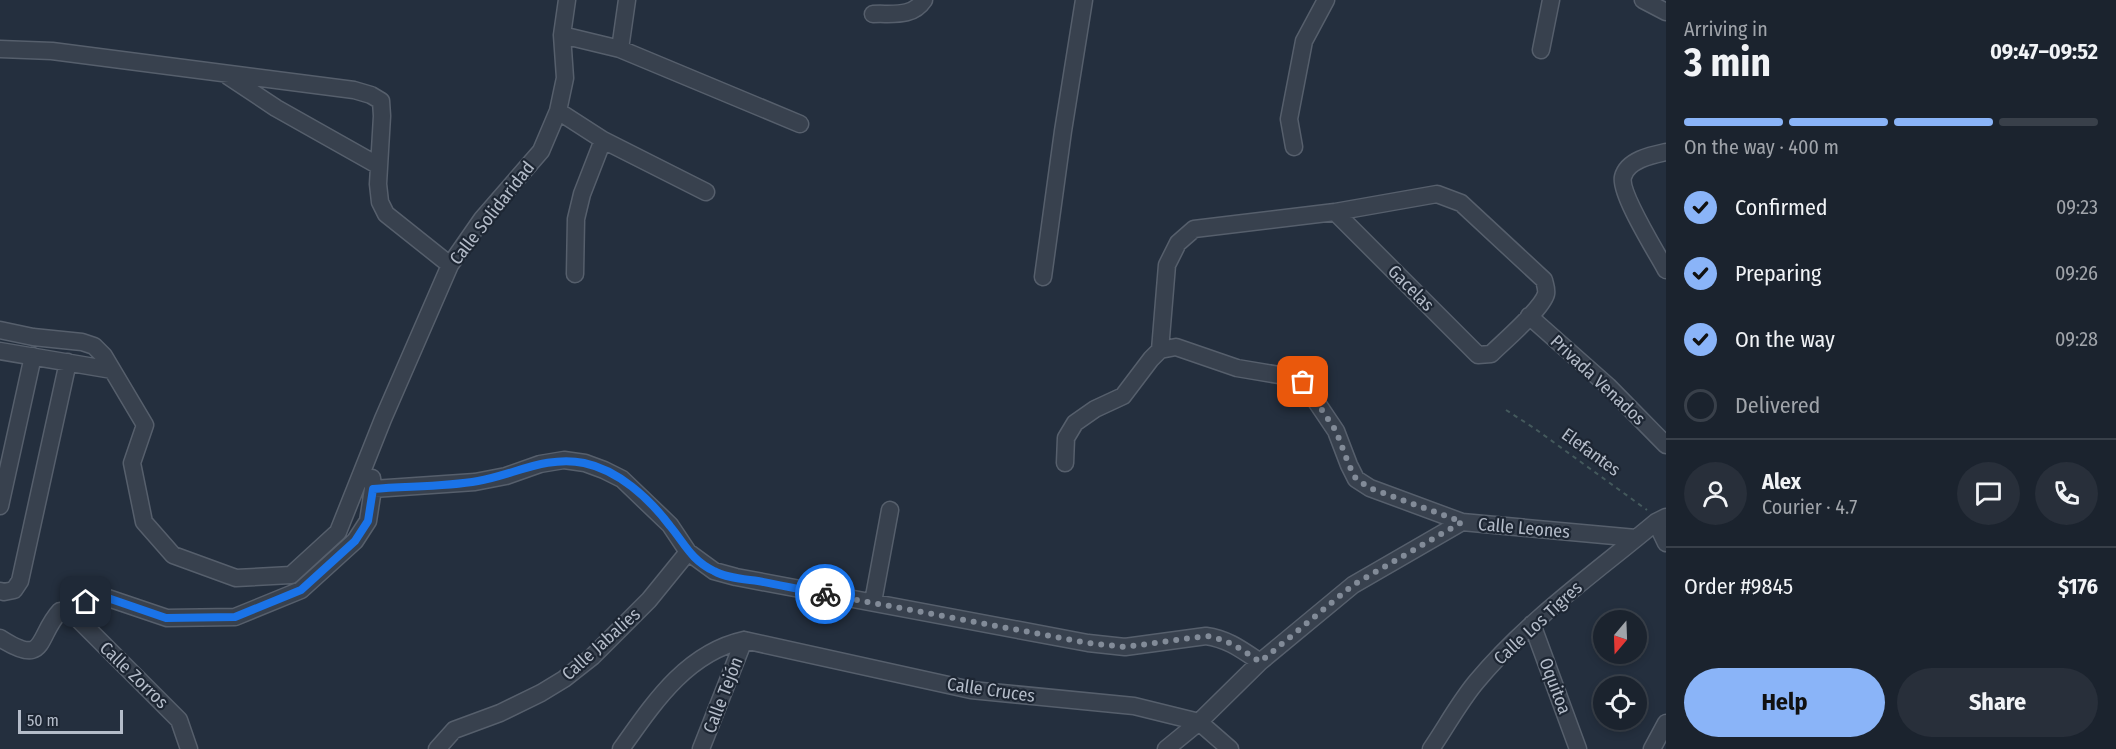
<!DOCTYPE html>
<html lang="en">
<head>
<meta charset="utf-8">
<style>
  body { margin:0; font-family:"Fira Sans Condensed",sans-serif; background:#282f3a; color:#f1f3f6; height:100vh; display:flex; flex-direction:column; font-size:22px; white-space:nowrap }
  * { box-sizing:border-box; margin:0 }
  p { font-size:20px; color:#a0a4aa }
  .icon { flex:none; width:33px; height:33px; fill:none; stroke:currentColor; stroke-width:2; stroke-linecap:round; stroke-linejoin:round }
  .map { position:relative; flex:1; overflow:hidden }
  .drawer { display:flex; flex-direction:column; background:#1b232e; width:450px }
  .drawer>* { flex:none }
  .needle { width:39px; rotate:199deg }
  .controls { position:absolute; left:1593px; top:610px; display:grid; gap:12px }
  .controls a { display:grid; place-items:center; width:54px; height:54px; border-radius:50%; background:#1b232e; box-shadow:0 3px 9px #0003,0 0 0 2px #39404a; font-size:30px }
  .scale { position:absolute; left:18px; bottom:15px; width:105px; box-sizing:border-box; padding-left:6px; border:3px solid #b4bcc9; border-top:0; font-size:16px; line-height:21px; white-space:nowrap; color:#b4bcc9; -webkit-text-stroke:4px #1d2633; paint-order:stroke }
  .pin { position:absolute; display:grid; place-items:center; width:51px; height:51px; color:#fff; margin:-26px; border-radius:12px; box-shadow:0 3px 9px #0006 }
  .courier { position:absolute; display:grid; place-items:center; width:60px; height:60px; margin:-30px; border:4px solid #1a73e8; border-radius:50%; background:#fff; color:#222; box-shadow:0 2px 8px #0007 }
  .headline em { font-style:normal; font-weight:700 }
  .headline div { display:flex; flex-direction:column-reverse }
  .headline { display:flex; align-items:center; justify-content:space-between; height:102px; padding:0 18px }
  h1 { font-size:39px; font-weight:700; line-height:45px }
  .bar { display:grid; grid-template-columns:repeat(4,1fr); gap:9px 6px; align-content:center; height:72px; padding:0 18px }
  .bar i { height:8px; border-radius:4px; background:#39404a }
  .bar .selected { background:#8ab4f8 }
  .bar p { grid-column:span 4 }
  .line { display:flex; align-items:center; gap:15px; padding:0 18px; border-top:2px solid #39404a }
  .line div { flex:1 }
  .round { display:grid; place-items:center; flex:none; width:63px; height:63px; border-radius:32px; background:#282f3a }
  ol { padding:0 18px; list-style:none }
  li { display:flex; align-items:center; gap:18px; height:66px }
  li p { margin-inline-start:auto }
  li .icon { padding:6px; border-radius:50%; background:#8ab4f8; color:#111; stroke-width:4 }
  li:last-child { color:#a0a4aa }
  li i { width:33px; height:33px; border:3px solid #39404a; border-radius:50% }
  .primary-button { display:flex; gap:12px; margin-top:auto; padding:12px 18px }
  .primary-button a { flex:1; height:69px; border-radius:36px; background:#8ab4f8; color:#111; font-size:24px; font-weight:700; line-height:69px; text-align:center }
  .primary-button a+a { background:#282f3a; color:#f1f3f6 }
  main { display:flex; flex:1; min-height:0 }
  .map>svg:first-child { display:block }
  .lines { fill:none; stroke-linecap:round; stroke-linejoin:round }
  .minor-casing { stroke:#565f6c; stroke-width:19 }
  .path { stroke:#44595c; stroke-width:2; stroke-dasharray:4.5 4.5; stroke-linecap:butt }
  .minor { stroke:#38414e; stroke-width:16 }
  .done { stroke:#828b98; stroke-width:6; stroke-dasharray:0 10.8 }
  .route { stroke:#1a73e8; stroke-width:8 }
  .labels { text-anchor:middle; stroke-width:4.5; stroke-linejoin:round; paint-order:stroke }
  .street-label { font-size:18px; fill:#b4bcc9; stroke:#1d2633 }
</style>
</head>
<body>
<main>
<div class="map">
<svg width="1666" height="749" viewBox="0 0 1666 749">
  <rect width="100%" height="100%" fill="#242f3e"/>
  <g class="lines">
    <!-- minor casing -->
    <g class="minor-casing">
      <path id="minor" d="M1643,0L1666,12
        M873,14C892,13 912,18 924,0
        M562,35L620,49L800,124
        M0,49L52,51L354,90L371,95L381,101L382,116L378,184L380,202L386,214L450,265
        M620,49L627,0
        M1541,50L1551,0
        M228,76L276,108L379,166
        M558,111L603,140L706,192
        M1294,147L1289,119L1304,41L1326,0
        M1666,152C1652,155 1627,160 1623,177C1619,193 1657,253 1666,270
        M575,274L576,219L582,194L603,140
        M1043,277L1063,131L1084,0
        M1529,316L1608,386L1666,445
        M0,330L33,337L82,342L94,346L104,356L145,425L132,463L144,522L173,555L236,578L291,575L338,532L383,419L450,265L482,219L541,151L558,111L565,78L562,35L567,0
        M1160,350L1167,265L1178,243L1194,229L1335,212L1437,194L1461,203L1544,280C1545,285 1547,289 1546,294C1542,309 1503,342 1491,354L1478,355L1335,212
        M0,351L112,370
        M1065,463L1066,438L1075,423L1095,409L1123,396L1151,359L1160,350L1176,347L1237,368L1291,377L1303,382L1336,431L1349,465L1356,479L1370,488L1462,522
        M373,489L475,482L506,476L540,464L564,460L585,463L604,470L622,479L670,525L688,552L714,571L736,577L1088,643L1125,647L1206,636C1228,639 1242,650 1260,662
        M0,506L33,356
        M1656,522L1666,543
        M0,591L4,592L14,590L20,581L68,362
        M873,602L890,510
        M1532,624L1578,749
        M0,638C47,668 36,637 60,611H67L76,617
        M189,749L179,720L76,617L86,602L102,596L167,618L235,617L301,590L355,541L368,521L373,489L372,478
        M437,749L454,730L500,713L541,693L564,679L592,657L649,600L688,552
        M621,749C653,704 686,653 744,640L971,690L1134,706L1199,722L1230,749
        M701,749L744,640
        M1166,749L1199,722L1260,662L1353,585L1462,522L1636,538
        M1431,749C1446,727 1460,701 1477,681C1529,619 1595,573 1656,522L1666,517
        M1652,749L1666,723"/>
    </g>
    <!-- path -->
    <path class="path" d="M1506,410L1534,428L1647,510"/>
    <!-- minor -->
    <use href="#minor" class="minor"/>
  </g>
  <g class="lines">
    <!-- done -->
    <path class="done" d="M825,594L1088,643L1125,647L1206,636C1228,639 1242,650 1260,662L1353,585L1462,522L1370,488L1356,479L1349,465L1336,431L1303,382"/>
    <!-- route -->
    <path class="route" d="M86,602L102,596L166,618L235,617L301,590L355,541L368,521L373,489C408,486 444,487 478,481C513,475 547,455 584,463C618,470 649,498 670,526C685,544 691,560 714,571C726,578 744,579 758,581C780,585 802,590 825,594"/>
  </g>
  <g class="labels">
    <!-- street labels -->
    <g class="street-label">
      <text transform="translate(492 213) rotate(-52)" y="6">Calle Solidaridad</text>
      <text transform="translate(1411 288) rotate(45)" y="6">Gacelas</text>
      <text transform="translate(1598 380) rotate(43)" y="6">Privada Venados</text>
      <text transform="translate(1591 452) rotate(36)" y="6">Elefantes</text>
      <text transform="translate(1524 528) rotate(5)" y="6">Calle Leones</text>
      <text transform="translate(1538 623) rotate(-43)" y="6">Calle Los Tigres</text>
      <text transform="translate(601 644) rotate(-42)" y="6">Calle Jabalies</text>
      <text transform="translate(134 675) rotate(44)" y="6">Calle Zorros</text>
      <text transform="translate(1555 686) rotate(69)" y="6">Oquitoa</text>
      <text transform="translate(991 690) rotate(8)" y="6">Calle Cruces</text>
      <text transform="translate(723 695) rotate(-69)" y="6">Calle Tejón</text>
    </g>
  </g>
</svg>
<div class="controls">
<a><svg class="needle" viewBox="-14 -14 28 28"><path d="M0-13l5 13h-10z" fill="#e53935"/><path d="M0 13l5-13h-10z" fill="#a0a4aa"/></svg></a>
<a><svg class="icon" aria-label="locate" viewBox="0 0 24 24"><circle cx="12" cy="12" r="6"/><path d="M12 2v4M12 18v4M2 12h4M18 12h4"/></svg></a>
</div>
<div class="scale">50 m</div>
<div class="pin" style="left:1303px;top:382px;background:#ea580c"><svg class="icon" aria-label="bag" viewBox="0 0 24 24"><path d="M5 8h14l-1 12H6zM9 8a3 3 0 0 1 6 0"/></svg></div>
<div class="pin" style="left:86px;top:602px;background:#1f2937"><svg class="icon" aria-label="home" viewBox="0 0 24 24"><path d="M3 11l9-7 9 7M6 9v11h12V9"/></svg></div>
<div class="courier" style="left:825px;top:594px"><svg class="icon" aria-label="bike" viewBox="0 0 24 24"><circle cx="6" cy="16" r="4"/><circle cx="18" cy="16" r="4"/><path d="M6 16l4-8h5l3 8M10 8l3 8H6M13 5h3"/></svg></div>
</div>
<section class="drawer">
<div class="headline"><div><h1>3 min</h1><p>Arriving in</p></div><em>09:47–09:52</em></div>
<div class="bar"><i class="selected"></i><i class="selected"></i><i class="selected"></i><i></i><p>On the way · 400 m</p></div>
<ol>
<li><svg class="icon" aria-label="check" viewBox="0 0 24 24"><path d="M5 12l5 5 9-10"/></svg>Confirmed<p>09:23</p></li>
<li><svg class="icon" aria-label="check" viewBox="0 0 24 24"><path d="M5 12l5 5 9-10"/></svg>Preparing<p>09:26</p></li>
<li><svg class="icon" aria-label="check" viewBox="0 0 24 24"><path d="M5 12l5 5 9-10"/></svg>On the way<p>09:28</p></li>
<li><i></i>Delivered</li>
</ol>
<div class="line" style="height:108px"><a class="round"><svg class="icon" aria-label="person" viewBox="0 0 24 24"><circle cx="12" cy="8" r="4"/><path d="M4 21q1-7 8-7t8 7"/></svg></a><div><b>Alex</b><p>Courier · 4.7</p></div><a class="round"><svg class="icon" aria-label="chat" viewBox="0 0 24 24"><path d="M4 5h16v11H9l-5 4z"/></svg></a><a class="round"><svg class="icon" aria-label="phone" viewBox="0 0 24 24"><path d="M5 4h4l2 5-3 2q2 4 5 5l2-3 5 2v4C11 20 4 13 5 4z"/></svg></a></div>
<div class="line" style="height:78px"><div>Order #9845</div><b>$176</b></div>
<div class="primary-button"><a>Help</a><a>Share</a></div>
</section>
</main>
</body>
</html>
